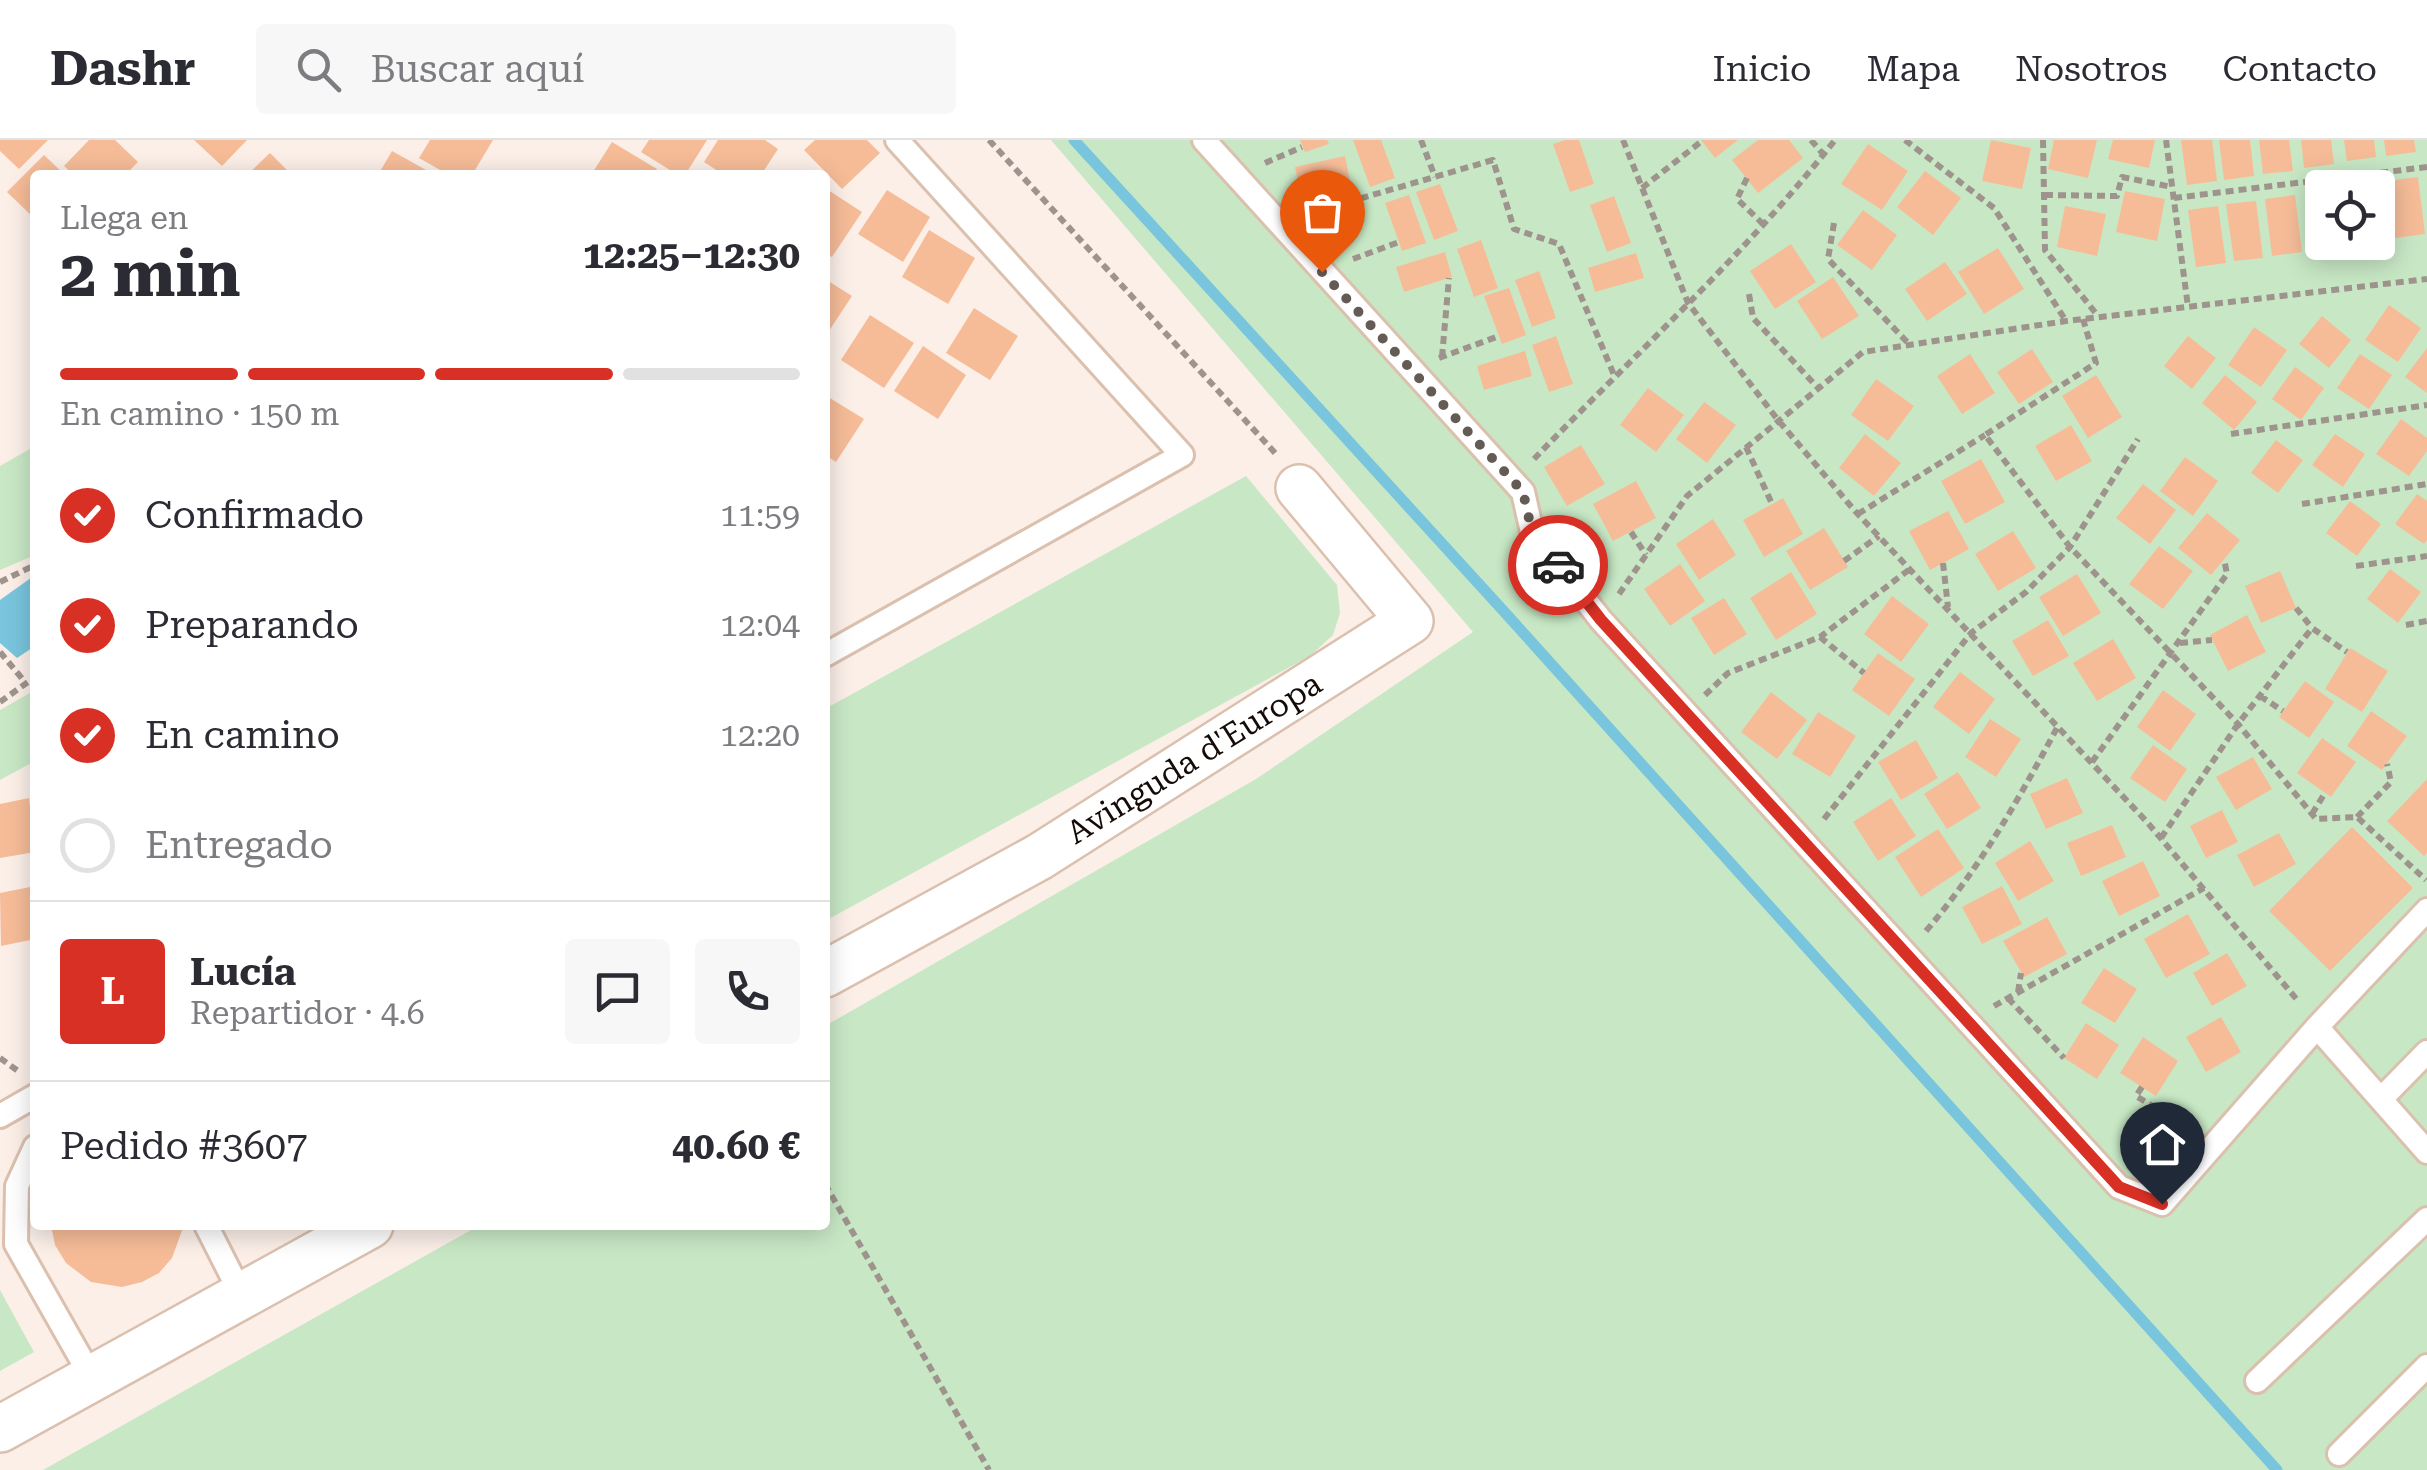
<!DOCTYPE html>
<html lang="es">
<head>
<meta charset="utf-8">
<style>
  body { margin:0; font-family:"Roboto Serif",serif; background:#f7f7f7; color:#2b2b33; height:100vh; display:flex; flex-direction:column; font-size:38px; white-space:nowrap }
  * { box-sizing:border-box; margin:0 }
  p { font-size:32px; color:#7c7c81 }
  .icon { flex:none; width:55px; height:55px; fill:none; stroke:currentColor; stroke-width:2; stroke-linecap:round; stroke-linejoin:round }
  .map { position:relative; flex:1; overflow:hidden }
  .details { position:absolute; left:30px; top:30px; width:800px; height:1060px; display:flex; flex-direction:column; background:#fff; border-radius:10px; box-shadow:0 5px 25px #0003 }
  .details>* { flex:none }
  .controls { position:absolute; left:2305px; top:30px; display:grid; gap:20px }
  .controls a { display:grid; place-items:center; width:90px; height:90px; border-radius:10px; background:#fff; box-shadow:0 5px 25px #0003; font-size:50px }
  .pin { position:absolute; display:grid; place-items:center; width:85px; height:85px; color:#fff; margin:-102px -42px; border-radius:50% 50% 50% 0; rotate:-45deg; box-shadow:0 0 10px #0007 }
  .pin .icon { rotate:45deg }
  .courier { position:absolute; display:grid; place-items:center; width:100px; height:100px; margin:-50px; border:8px solid #d93025; border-radius:50%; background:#fff; color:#222; box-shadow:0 2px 12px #0007 }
  .headline em { font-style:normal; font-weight:700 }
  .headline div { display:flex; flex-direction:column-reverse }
  .headline { display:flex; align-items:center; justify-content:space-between; height:170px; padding:0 30px }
  h1 { font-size:65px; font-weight:700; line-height:75px }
  .bar { display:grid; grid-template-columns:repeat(4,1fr); gap:15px 10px; align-content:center; height:120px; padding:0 30px }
  .bar i { height:12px; border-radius:8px; background:#e1e1e2 }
  .bar .active { background:#d93025 }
  .bar p { grid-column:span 4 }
  .line { display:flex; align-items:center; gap:25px; padding:0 30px; border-top:2px solid #e1e1e2 }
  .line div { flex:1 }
  .round { display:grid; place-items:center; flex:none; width:105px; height:105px; border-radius:10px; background:#f7f7f7 }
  ol { padding:0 30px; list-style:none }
  li { display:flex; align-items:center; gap:30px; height:110px }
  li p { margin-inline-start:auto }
  li .icon { padding:10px; border-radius:50%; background:#d93025; color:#fff; stroke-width:4 }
  li:last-child { color:#7c7c81 }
  li i { width:55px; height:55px; border:5px solid #e1e1e2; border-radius:50% }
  header { display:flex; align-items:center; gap:60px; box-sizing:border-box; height:140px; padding:0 50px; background:#fff; border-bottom:2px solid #e1e1e2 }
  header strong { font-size:48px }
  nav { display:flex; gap:55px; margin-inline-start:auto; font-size:35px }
  .search { width:700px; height:90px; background:#f7f7f7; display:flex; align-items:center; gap:25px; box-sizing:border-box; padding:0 35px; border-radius:10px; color:#7c7c81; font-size:38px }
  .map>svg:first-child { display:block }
  .green { fill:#c8e8c5; fill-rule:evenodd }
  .water { fill:#79c5dd }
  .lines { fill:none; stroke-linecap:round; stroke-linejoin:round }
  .stream { stroke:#79c5dd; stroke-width:11 }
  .building { fill:#f6bc98 }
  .service-casing { stroke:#dbc0ae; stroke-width:28 }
  .minor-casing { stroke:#dbc0ae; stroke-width:50 }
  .path { stroke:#9e948d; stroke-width:6; stroke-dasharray:8 5; stroke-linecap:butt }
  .service { stroke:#fff; stroke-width:22 }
  .minor { stroke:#fff; stroke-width:45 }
  .done { stroke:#655b55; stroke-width:10; stroke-dasharray:0 18 }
  .route { stroke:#d93025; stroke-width:12 }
  .labels { text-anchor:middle; stroke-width:8; stroke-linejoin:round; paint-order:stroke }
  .street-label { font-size:32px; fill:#140b06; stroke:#fff }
</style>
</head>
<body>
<header>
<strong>Dashr</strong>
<div class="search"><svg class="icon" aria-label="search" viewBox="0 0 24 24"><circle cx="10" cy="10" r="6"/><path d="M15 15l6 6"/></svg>Buscar aquí</div>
<nav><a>Inicio</a><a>Mapa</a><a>Nosotros</a><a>Contacto</a></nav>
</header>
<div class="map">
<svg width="2427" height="1330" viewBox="0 0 2427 1330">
  <rect width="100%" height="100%" fill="#fbefe8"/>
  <!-- green -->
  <path class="green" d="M1051,0H2427V1330H43L480,1085H825V886L1256,639L1473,492ZM2322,48H2378V102H2322Z
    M35,306V415L0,430V326Z
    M1246,336L1337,445L1340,473L1333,495L1310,516L825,781V569Z
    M35,550V621L0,640V570Z
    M0,1150L34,1212L0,1231Z"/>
  <!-- water -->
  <path class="water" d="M35,435V506L17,518L0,503V460Z"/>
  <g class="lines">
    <!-- stream -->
    <path class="stream" d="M1074,0L1509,477L2277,1330"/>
  </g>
  <!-- building -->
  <path class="building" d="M0,0H48L19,29L0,11Z
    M89,0H115L138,22L125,35H74L64,26Z
    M194,0H247L222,26Z
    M430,0H493L472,35H449L419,18Z
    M649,0H707L685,35H678L641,12Z
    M718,0H765L778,9L761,35H724L704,22Z
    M815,0H867L880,13L842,49L804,10Z
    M1300,0H1327L1329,4L1305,12Z
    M1353,0H1381L1395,38L1370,47Z
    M1565,0H1579L1594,44L1570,52L1553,4Z
    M1701,0H1738L1715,18Z
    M1758,0H1789L1803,18L1758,53L1732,20Z
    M1991,0L2031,8L2022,49L1982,41Z
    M2054,0H2097L2088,38L2048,29Z
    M2113,0H2155L2149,28L2108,19Z
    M2181,0H2212L2217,41L2187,45Z
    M2219,0H2250L2254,36L2224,40Z
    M2259,0H2289L2293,31L2263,34Z
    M2301,0H2331L2334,24L2304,28Z
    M2344,0H2374L2376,17L2347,21Z
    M2384,0H2414L2416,12L2386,16Z
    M612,2L657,29L653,35H591Z
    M1868,4L1908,31L1882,70L1841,44Z
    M392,11L435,35H378Z
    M270,13L292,35H247Z
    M44,15L65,35H35V79L7,52Z
    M1345,16L1350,41L1300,51L1295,27Z
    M1925,31L1961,58L1933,95L1897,67Z
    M2418,37L2425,94L2395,98L2387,41Z
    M2378,42L2379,48H2355L2354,45Z
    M1440,44L1458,91L1434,100L1416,52Z
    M825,48L862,72L832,117L825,113Z
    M887,50L930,77L903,122L858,94Z
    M2125,51L2165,59L2157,101L2116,92Z
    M2322,51V102H2343V106L2313,110L2306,53Z
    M2378,54L2386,99L2378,100Z
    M1409,55L1426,103L1402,111L1385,63Z
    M2295,55L2302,112L2272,116L2265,59Z
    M1614,56L1631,103L1607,112L1590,65Z
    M2256,61L2263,118L2234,121L2226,64Z
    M2065,66L2106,74L2097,116L2057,107Z
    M2218,66L2226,123L2196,127L2188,70Z
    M1863,70L1897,95L1872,130L1837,105Z
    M929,90L975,118L948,164L902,137Z
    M1481,100L1498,148L1474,157L1457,109Z
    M1791,104L1816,142L1775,169L1750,131Z
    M1998,108L2024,149L1984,174L1958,132Z
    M1445,112L1452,137L1404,152L1396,127Z
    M1636,113L1644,138L1595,152L1588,128Z
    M1945,122L1967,154L1927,181L1905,149Z
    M1539,131L1556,178L1532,187L1515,140Z
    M1833,137L1859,176L1822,199L1797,161Z
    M825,139L852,156L825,197Z
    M1509,148L1526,195L1502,204L1484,156Z
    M2389,165L2421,188L2398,222L2365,200Z
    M974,168L1018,196L990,240L946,213Z
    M870,175L914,203L884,248L841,220Z
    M2322,176L2351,200L2329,228L2299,204Z
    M2254,187L2287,210L2261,247L2228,225Z
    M1556,196L1573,244L1549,252L1532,205Z
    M2188,196L2216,218L2192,249L2164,226Z
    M923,206L966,235L938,279L894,251Z
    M2427,208V253L2405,237Z
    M2032,209L2053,242L2019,264L1997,232Z
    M1525,211L1532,236L1484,250L1477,226Z
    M1970,214L1995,253L1962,274L1937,236Z
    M2360,214L2392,235L2369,269L2337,248Z
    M2295,227L2324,248L2301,280L2272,259Z
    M2096,235L2122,277L2088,298L2062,256Z
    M2225,235L2257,262L2234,290L2202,263Z
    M1876,239L1914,266L1888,301L1851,275Z
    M1648,248L1684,275L1656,312L1620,285Z
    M825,255L864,279L836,322L825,315Z
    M1704,262L1736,285L1707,323L1676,299Z
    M2401,279L2427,298V311L2409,336L2376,314Z
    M2071,285L2092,321L2056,341L2035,306Z
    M1865,294L1901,323L1874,356L1839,328Z
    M2335,294L2365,314L2343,347L2312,325Z
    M2276,300L2303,320L2278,353L2251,333Z
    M1581,305L1605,344L1567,366L1544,327Z
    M2185,317L2218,341L2193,376L2160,351Z
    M1981,319L2005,362L1965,384L1941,341Z
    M1636,341L1656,378L1613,401L1593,364Z
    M2143,344L2176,370L2150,404L2116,378Z
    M2417,354L2427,361V400L2424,404L2395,384Z
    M1783,358L1803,394L1764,417L1743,380Z
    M2350,361L2381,384L2357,416L2326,393Z
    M1948,371L1969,409L1930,430L1909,391Z
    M2207,373L2240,400L2211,435L2178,408Z
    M1713,379L1736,415L1699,440L1676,404Z
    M1824,388L1848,427L1810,450L1786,411Z
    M2013,391L2036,428L1998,451L1975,414Z
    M2159,406L2193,431L2163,469L2129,444Z
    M1680,424L1705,461L1670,486L1644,449Z
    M2390,429L2421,452L2398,483L2367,459Z
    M2280,431L2296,468L2261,483L2245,446Z
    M1791,432L1817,474L1776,500L1750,458Z
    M2077,434L2101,473L2063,496L2039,457Z
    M1892,456L1929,484L1901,522L1864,494Z
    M1724,458L1747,494L1714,515L1691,478Z
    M2247,475L2266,512L2228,531L2210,495Z
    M2048,480L2069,516L2033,536L2012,501Z
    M2113,499L2136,538L2097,561L2073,523Z
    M2350,508L2388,531L2362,572L2325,549Z
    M1878,513L1915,539L1889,576L1852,550Z
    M1960,532L1995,559L1969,594L1933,567Z
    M2305,541L2334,562L2309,598L2279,577Z
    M2163,550L2196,574L2170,611L2137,587Z
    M1771,552L1807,580L1777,619L1741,592Z
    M2371,571L2407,596L2382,630L2347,606Z
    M1818,572L1856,596L1830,637L1792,614Z
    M1990,579L2021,599L1996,637L1965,617Z
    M2322,598L2356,622L2331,657L2297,633Z
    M1916,600L1938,638L1901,660L1878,622Z
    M2153,605L2187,629L2165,662L2130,638Z
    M2253,617L2272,649L2236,670L2216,637Z
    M1958,632L1981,668L1947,689L1924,654Z
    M2067,638L2083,673L2046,689L2030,654Z
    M2427,639V713L2424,716L2387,681Z
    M29,658L35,712L0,718V664Z
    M1891,658L1916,696L1878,721L1853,682Z
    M2222,670L2238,702L2206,718L2190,686Z
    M2112,685L2126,717L2081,736L2067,703Z
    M2352,687L2413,748L2330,831L2269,771Z
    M1938,689L1964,728L1921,757L1895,717Z
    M2279,693L2296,724L2254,747L2237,715Z
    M2030,701L2054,741L2018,761L1995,723Z
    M2143,721L2160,756L2119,776L2102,741Z
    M35,746V799L1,806L0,753Z
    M2002,746L2022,784L1982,804L1962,767Z
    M2188,774L2210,814L2166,838L2144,799Z
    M2047,777L2067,814L2024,837L2003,801Z
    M2227,813L2247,846L2212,866L2193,833Z
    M2104,828L2137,849L2115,883L2081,863Z
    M2221,877L2241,912L2206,932L2186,897Z
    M2086,883L2119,905L2097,939L2064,918Z
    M2143,897L2178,921L2156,956L2120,933Z
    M51,1085H184L172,1118L159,1133L142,1142L122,1147L91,1142L66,1123L55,1105Z"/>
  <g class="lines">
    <!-- service casing -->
    <g class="service-casing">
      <path id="service" d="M1204,0L1523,352L1532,392L1601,480L2119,1047L2162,1064L2317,887L2427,770
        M825,515L1182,315L897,0
        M2317,887L2427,1012
        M2381,959L2427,912
        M0,976L35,956
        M35,1007L17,1046L16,1104L92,1238
        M206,1085L242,1156
        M2257,1241L2427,1079
        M2339,1314L2427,1226"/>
    </g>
    <!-- minor casing -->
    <g class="minor-casing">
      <path id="minor" d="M825,834L1039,717L1410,481L1299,348
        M0,1289L370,1085"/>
    </g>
    <!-- path -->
    <path class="path" d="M989,0L1276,314
      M1421,0L1435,37
      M1623,0L1688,163L1778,280L1855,371L2147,682L2299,862
      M1811,0L1823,14
      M1905,0L1994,68L2066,181
      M2043,0L2045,110L2098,176
      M2166,0L2188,167
      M1265,23L1302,7
      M1747,38L1737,59L1763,84
      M1642,48L1702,1
      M2045,55L2117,56L2122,37L2172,47
      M2174,58L2427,27
      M1834,83L1828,119L1909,204
      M1331,97L1348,62L1493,20L1514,89L1559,104L1614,235
      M1353,119L1399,102
      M1749,154L1753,178L1819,249
      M2083,179L2096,223L1985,295L2070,407L2238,584L2316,679L2357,677L2426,740
      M1442,217L1449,138
      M1439,218L1499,196
      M2231,294L2427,265
      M1746,307L1772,364
      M1534,319C1635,214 1745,115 1835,0
      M2302,364L2427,344
      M1858,374L1985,295
      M1631,392L1646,415
      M1844,421L1879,396
      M1943,423L1948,467
      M2356,426L2427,416
      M0,442L35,425
      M1619,454L1687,356L1863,212L2066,181L2427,139
      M2296,468L2312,488
      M2406,485L2427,481
      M1820,497L1864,533
      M2180,503L2212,500
      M0,512L25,542
      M1705,555L1728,533L1820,497L1910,429
      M2260,556L2283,571
      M0,562L35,537
      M2092,622L2227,434L2224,419
      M2312,674L2325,653
      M2357,677L2391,642L2387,624
      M1824,679L1971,493L2026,452L2070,407L2138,299
      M2161,698L2238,584L2312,488L2347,512
      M1926,791C1980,728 2019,659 2058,586
      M2018,852L2021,833
      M2008,858L2064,918
      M1994,866L2204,748
      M0,918L18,931
      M2142,947L2136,956L2189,988
      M825,1044L989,1330"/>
    <!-- service -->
    <use href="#service" class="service"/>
    <!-- minor -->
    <use href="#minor" class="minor"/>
  </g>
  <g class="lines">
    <!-- done -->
    <path class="done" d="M1322,132L1523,352L1532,392L1558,425"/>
    <!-- route -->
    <path class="route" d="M1558,425L1601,480L2119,1047L2162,1064"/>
  </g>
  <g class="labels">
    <!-- street labels -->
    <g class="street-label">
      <text transform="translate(1194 618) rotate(-32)" y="11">Avinguda d'Europa</text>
    </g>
  </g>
</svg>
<div class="controls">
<a><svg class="icon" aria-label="locate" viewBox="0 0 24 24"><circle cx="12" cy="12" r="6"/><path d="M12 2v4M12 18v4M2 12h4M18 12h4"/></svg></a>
</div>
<div class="pin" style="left:1322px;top:132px;background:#ea580c"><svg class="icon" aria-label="bag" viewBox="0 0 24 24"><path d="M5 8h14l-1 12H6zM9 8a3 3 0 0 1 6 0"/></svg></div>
<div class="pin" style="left:2162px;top:1064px;background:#1f2937"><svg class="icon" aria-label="home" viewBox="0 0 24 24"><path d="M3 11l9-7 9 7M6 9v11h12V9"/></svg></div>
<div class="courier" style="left:1558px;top:425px"><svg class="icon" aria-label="car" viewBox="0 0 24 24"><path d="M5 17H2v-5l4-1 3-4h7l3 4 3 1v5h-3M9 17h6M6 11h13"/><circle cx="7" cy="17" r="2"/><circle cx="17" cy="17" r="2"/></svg></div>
<section class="details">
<div class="headline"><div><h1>2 min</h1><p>Llega en</p></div><em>12:25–12:30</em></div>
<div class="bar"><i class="active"></i><i class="active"></i><i class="active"></i><i></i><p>En camino · 150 m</p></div>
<ol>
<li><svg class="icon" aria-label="check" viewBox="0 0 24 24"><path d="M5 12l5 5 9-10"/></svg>Confirmado<p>11:59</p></li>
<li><svg class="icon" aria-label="check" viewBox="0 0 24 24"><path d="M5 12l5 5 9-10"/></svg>Preparando<p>12:04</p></li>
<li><svg class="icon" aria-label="check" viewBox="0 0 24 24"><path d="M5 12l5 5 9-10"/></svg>En camino<p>12:20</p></li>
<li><i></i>Entregado</li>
</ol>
<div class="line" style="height:180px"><b class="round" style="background:#d93025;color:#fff">L</b><div><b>Lucía</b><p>Repartidor · 4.6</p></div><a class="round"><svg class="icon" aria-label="chat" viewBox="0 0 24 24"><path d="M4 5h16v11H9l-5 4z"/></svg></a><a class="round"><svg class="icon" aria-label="phone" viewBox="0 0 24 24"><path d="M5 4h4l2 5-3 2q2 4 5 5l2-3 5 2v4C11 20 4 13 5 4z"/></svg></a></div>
<div class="line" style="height:130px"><div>Pedido #3607</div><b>40.60 €</b></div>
</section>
</div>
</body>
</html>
